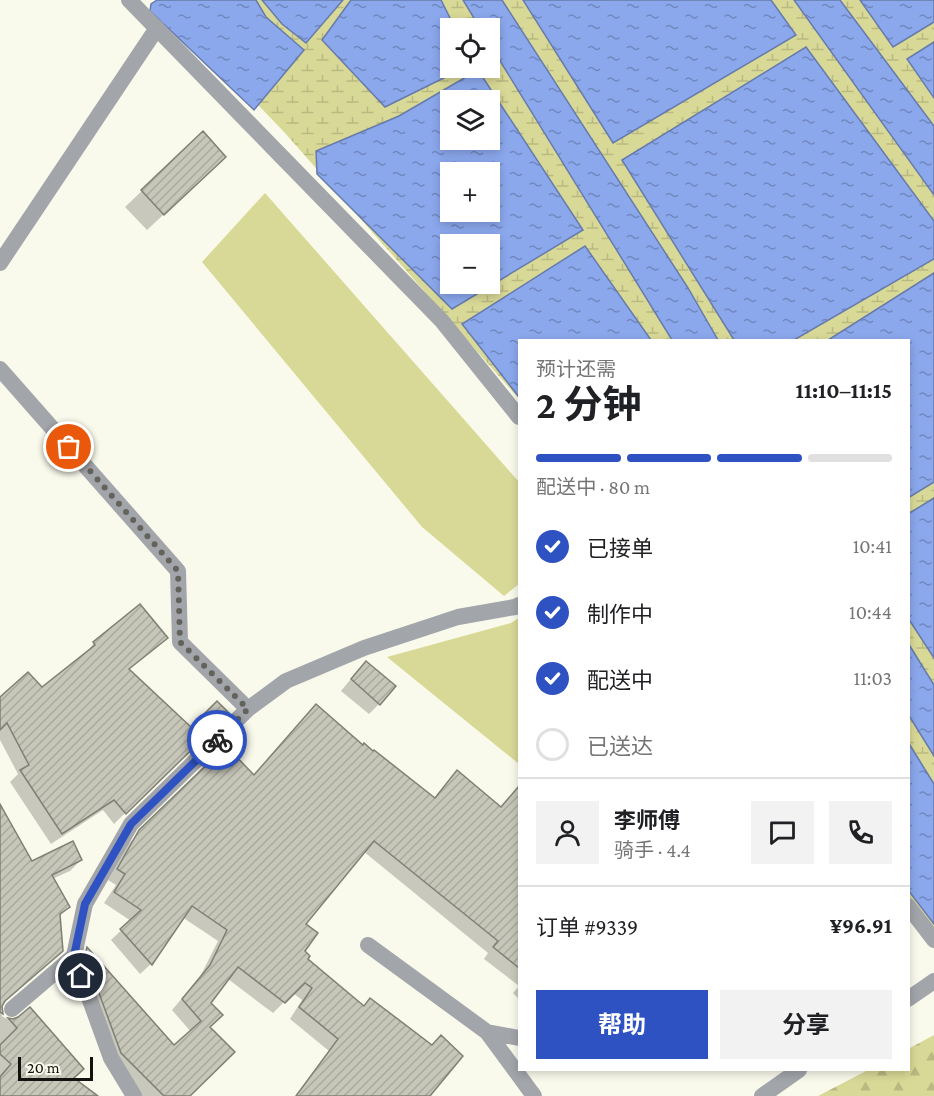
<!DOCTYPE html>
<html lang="zh">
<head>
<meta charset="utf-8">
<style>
  body { margin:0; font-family:"Crimson Pro","Noto Sans SC",serif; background:#f2f2f2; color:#202124; height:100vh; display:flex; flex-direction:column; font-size:22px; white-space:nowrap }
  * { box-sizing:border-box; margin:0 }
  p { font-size:20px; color:#757577 }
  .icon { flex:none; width:33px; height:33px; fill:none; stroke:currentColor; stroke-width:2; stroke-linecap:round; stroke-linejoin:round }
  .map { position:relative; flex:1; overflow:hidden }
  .panel { position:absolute; left:518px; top:339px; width:392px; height:732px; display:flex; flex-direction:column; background:#fff; border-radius:0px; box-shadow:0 3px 9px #0003 }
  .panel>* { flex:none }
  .controls { position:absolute; left:440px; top:18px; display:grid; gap:12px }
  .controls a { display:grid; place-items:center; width:60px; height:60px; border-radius:0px; background:#fff; box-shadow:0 3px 9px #0003; font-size:30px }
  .scale { position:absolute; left:18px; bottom:15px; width:75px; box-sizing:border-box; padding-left:6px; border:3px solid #12120e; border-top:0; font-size:16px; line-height:21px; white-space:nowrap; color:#12120e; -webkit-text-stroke:4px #fafaec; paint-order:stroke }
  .pin { position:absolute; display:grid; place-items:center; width:51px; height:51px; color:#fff; margin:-26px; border:3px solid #fff; border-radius:50%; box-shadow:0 2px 6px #0007 }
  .courier { position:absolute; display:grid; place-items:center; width:60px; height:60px; margin:-30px; border:4px solid #2e52c2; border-radius:50%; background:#fff; color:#222; box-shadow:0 2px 8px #0007 }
  .overview em { font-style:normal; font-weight:700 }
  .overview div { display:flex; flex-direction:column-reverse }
  .overview { display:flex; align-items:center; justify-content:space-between; height:102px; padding:0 18px }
  h1 { font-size:39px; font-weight:700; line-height:45px }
  .bar { display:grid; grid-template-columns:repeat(4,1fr); gap:9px 6px; align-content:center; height:72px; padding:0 18px }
  .bar i { height:8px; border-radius:4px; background:#e0e0e0 }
  .bar .on { background:#2e52c2 }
  .bar p { grid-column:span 4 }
  .line { display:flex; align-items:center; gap:15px; padding:0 18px; border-top:2px solid #e0e0e0 }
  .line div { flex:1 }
  .round { display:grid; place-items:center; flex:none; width:63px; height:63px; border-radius:0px; background:#f2f2f2 }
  ol { padding:0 18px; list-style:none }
  li { display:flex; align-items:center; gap:18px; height:66px }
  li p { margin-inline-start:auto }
  li .icon { padding:6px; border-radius:50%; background:#2e52c2; color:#fff; stroke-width:4 }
  li:last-child { color:#757577 }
  li i { width:33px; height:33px; border:3px solid #e0e0e0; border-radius:50% }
  .primary-button { display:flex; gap:12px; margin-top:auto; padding:12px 18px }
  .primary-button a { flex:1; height:69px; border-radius:0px; background:#2e52c2; color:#fff; font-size:24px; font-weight:700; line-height:69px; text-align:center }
  .primary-button a+a { background:#f2f2f2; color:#202124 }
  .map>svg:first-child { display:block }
  .green { fill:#d9d997 }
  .forest { fill:url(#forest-firs) }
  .wetland { fill:url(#wetland-marsh); fill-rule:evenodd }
  .water { fill:url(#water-ripples); stroke:#677baa; stroke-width:1.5; fill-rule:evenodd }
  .shadow { fill:#0003 }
  .building { fill:url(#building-hatch); stroke:#7f8074; stroke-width:1.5 }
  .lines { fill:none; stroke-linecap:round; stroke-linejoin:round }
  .minor { stroke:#a2a5aa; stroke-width:16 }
  .done { stroke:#63635c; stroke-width:6; stroke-dasharray:0 10.8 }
  .route { stroke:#2e52c2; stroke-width:8 }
</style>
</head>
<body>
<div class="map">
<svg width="934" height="1096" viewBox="0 0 934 1096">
  <defs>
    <pattern id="forest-firs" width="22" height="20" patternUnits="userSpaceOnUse" patternTransform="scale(1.5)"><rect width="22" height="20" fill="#d9d997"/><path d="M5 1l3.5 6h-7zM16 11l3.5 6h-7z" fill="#b9b981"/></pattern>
    <pattern id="wetland-marsh" width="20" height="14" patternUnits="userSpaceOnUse" patternTransform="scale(1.5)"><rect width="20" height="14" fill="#d9d997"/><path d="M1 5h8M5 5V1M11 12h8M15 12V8" fill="none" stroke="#b9b981"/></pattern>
    <pattern id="water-ripples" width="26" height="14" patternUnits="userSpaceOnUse" patternTransform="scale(1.5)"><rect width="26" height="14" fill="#8ba8ed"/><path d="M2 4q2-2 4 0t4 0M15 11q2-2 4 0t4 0" fill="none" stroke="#7087be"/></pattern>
    <pattern id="building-hatch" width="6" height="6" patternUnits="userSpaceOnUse" patternTransform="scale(1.5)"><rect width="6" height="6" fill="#c6c6b9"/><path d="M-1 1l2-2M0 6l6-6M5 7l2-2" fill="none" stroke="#a9a99e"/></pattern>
  </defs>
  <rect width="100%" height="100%" fill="#fafaec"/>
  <!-- green -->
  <path class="green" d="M265,193L519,482V584L504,596L422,527L202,262Z
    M519,618V764L387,657L511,623Z"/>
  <!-- forest -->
  <path class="forest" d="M934,1035V1096H818L868,1070H908V1049Z"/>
  <!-- wetland -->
  <path class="wetland" d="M157,0H934V939L908,916V340H519V399L285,133ZM450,28H489V68H450ZM450,100H489V140H450ZM450,172H489V212H450ZM450,244H489V284H450Z"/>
  <!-- water -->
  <path class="water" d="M157,0H256L266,17L304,50L254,110L150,11L151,4Z
    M262,0H343L306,43L282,24Z
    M351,0H441L455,28H450V68H464L385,107L322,40Z
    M463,0H502L688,288L718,340H672L489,43V28H480Z
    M523,0H771L796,35L613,143Z
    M794,0H840L934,126V195Z
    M860,0H934V22L893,47Z
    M934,42V98L907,59Z
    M806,47L934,221V259L794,340H734L622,160Z
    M478,70L583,230L452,309L317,174L316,151L399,116ZM450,100H489V140H450ZM450,172H489V212H450ZM450,244H489V284H450Z
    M585,246L651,340H519V397L462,324Z
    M934,273V482L908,498V340H828Z
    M934,498V658L908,618V514Z
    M908,643L934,685V756L908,714Z
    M908,742L934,784V924L908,890Z"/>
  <!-- shadow -->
  <path class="shadow" d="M203,133L208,173L147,230L125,207Z
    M166,638L128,670L191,729L227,713L114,824L103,810L51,844L10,782L18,774L0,740V699L42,689L84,655L94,643Z
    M355,674L379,704L369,714L341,691Z
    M363,747L434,799L457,772L500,808L519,791V999L513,993L519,986L484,959L488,953L363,851L304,924L303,951L306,959L363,1007L370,1000L428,1096H295L329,1051L290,1019L302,1000L293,993L273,1013L228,979L210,1003L208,1028L188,1096H142L110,1064L76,960L87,949L174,1047L191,1032L172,1010L200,977L218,941L182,917L151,964L140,974L111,940L131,921L104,903L116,885L108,880L129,843L226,748L254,777Z
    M0,807L31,863L81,860L70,871L52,879L69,907L59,917L62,951L2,1004L0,1012L3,1017L14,1021L72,1078L95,1096H0Z"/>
  <!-- building -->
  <path class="building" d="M203,131L226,157L164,215L141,190Z
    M140,604L168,638L129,669L191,727L217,701L229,713L126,814L114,800L62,834L20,770L29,765L7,723L0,730V697L28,672L42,687L95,645L93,642Z
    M366,661L396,686L380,705L351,679Z
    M316,704L363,745L364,743L373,751L374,750L435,798L457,770L501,807L519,786V968L493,947L498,941L374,841L306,924L318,933L305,951L310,956L308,959L364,1006L370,998L432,1045L441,1035L463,1056L430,1096H296L338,1039L299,1007L312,988L305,983L285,1003L238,967L211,1003L223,1015L210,1027L235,1052L190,1096H164L121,1053L85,955L87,947L174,1045L201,1021L182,999L210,965L227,930L192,906L152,965L120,929L141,910L114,892L125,874L117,869L139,830L226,746L254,775Z
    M0,804L32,861L73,841L82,860L52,875L70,907L60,914L63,951L5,1001L2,1006L3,1014L0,1012Z
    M30,1007L84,1069L74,1078L98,1096H0V1077L11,1064L0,1054V1045L17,1028L8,1018L13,1019L18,1017Z"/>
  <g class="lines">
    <!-- minor -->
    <path class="minor" d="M129,0L442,321L519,417
      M0,263L157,28
      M0,369L178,571L180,642L248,709L286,681L364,648L458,617L515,607L519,605
      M908,906L934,940
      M368,945L487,1032
      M908,999L934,981
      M12,1009L74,956
      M519,1038L487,1032L534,1096
      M134,1096L111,1058L74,956L85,904L131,824L248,709
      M762,1096L799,1070"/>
  </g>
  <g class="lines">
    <!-- done -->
    <path class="done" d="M69,447L178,571L180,642L248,709L217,740"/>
    <!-- route -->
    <path class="route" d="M81,976L74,956L85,904L131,824L217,740"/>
  </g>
</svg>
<div class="controls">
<a><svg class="icon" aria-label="locate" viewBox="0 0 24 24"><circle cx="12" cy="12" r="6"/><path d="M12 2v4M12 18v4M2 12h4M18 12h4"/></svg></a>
<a><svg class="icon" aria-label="layers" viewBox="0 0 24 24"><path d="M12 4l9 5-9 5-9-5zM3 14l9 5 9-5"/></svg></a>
<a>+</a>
<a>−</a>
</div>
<div class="scale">20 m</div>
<div class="pin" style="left:69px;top:447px;background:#ea580c"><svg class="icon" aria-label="bag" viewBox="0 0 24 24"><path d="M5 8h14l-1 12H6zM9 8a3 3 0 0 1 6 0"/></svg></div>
<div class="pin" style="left:81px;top:976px;background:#1f2937"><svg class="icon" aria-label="home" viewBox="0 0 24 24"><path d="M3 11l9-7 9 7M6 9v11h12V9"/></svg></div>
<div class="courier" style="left:217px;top:740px"><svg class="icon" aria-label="bike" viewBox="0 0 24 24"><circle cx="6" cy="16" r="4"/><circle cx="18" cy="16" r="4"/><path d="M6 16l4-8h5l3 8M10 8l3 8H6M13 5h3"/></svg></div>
<section class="panel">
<div class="overview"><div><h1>2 分钟</h1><p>预计还需</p></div><em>11:10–11:15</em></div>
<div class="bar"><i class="on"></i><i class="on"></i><i class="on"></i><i></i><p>配送中 · 80 m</p></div>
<ol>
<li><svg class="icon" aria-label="check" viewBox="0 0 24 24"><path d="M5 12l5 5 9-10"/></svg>已接单<p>10:41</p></li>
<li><svg class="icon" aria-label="check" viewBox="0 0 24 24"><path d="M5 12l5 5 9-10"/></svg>制作中<p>10:44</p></li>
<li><svg class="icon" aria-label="check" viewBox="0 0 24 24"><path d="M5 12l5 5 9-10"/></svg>配送中<p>11:03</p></li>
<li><i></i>已送达</li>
</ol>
<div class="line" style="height:108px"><a class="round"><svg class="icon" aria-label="person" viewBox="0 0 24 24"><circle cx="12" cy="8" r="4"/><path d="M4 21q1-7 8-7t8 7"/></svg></a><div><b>李师傅</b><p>骑手 · 4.4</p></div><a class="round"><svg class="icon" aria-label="chat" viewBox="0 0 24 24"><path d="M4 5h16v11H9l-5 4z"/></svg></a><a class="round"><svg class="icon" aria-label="phone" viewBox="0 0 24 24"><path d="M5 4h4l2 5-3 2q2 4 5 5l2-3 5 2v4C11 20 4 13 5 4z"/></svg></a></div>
<div class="line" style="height:78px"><div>订单 #9339</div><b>¥96.91</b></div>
<div class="primary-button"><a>帮助</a><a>分享</a></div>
</section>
</div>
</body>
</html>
